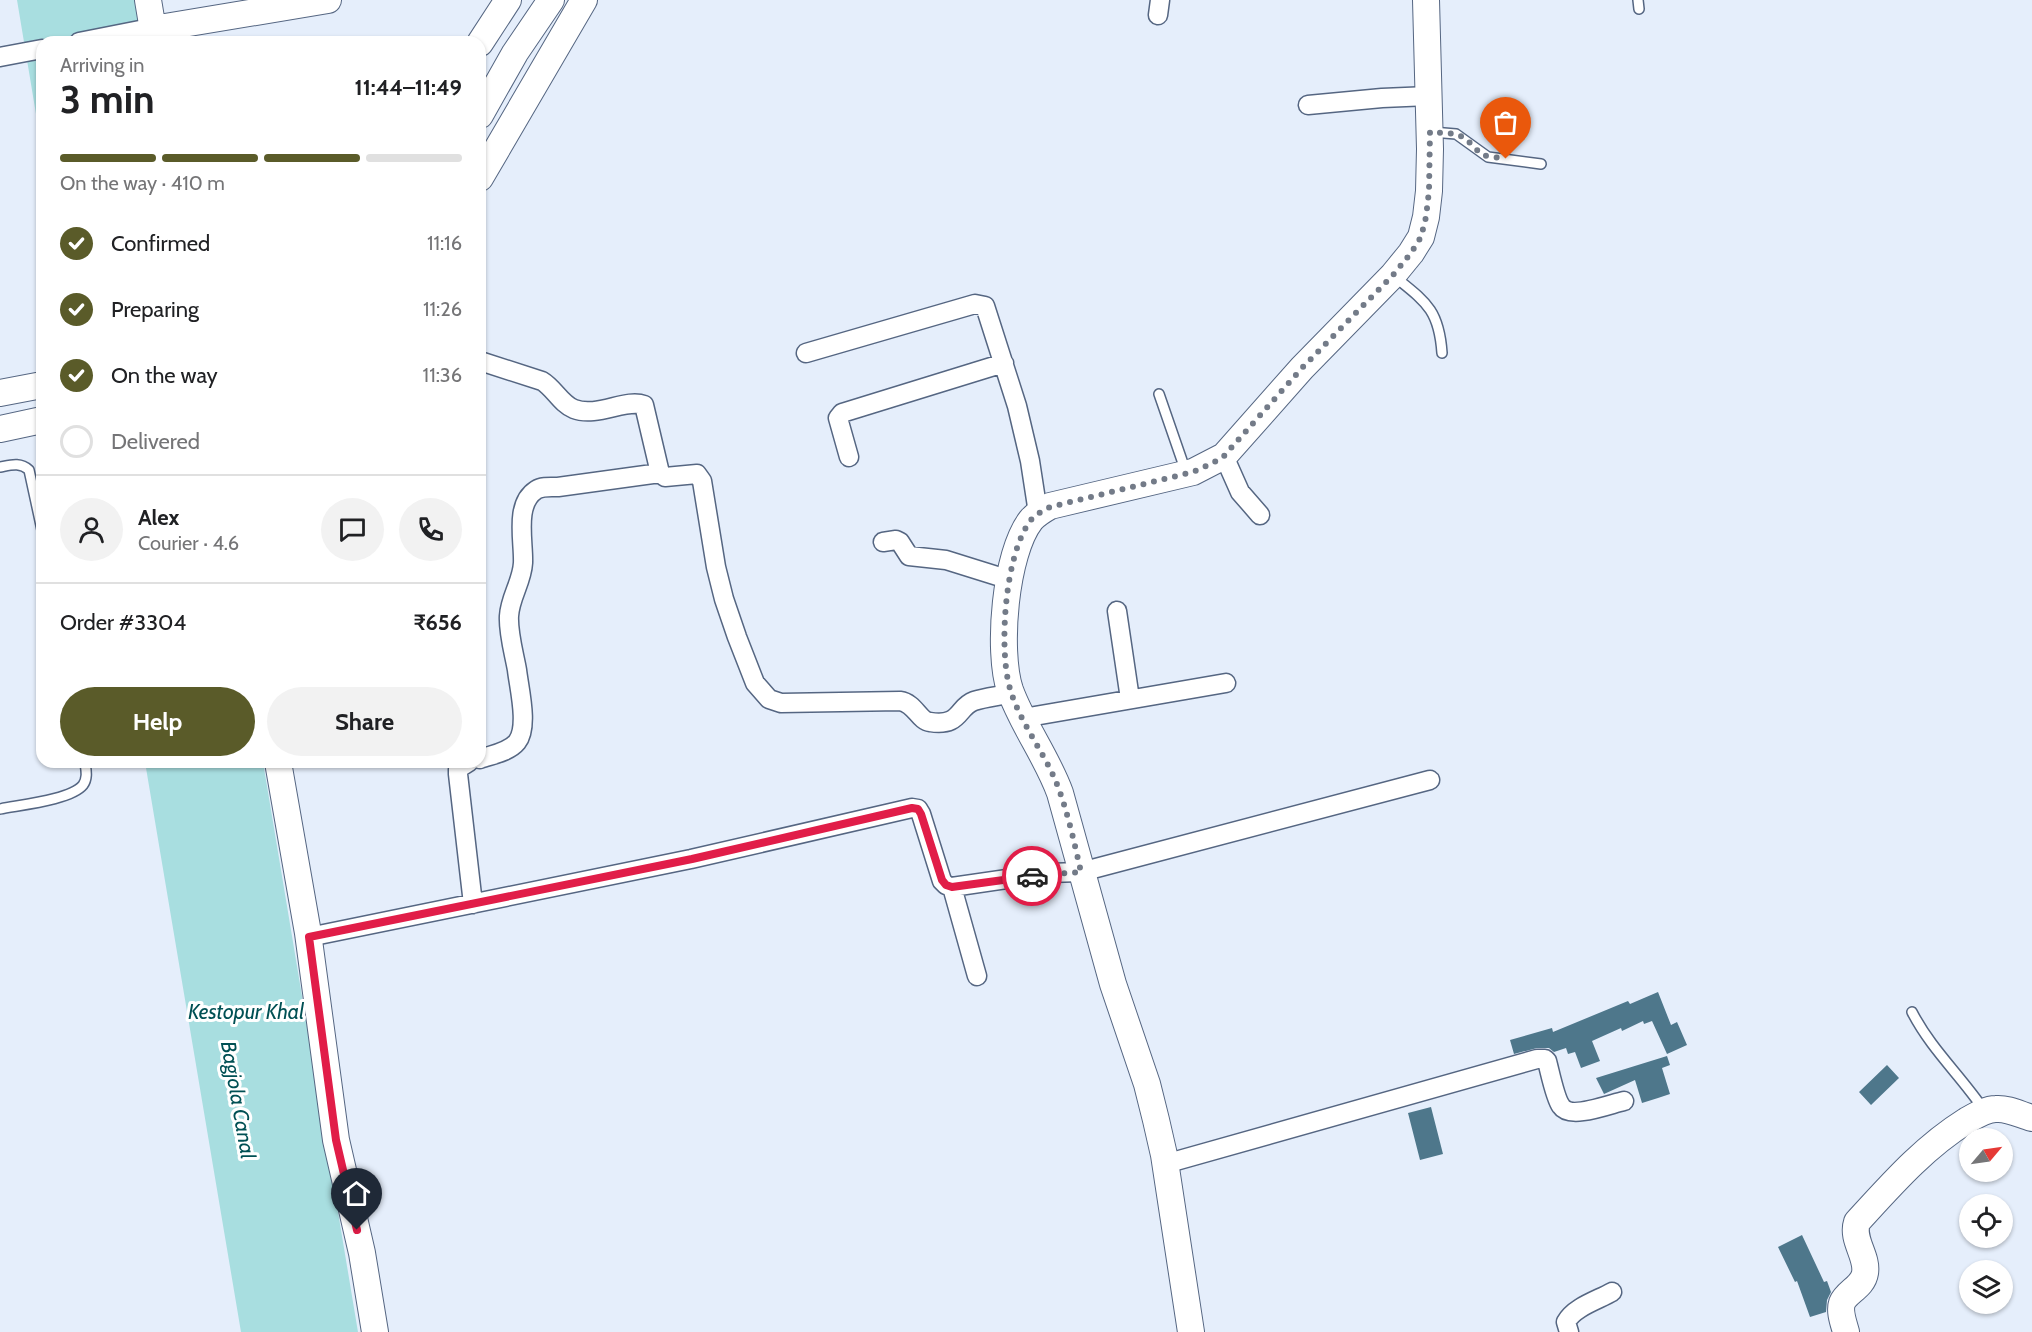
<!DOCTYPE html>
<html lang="en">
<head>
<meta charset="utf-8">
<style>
  body { margin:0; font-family:Cabin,sans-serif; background:#f2f2f2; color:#202124; height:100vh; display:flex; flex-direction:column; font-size:22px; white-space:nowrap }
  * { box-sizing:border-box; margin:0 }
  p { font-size:20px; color:#757577 }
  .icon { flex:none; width:33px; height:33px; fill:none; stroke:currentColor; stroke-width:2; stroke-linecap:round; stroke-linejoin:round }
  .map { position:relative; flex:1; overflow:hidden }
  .details { position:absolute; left:36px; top:36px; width:450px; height:732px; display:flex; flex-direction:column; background:#fff; border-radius:18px; box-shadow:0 2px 4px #0004 }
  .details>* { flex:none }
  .needle { width:39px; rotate:61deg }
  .tools { position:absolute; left:1959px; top:1128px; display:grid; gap:12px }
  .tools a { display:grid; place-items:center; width:54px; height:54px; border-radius:50%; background:#fff; box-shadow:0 2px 4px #0004; font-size:30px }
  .pin { position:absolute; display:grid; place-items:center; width:51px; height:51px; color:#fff; margin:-62px -26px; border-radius:50% 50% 50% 0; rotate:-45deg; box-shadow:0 0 6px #0007 }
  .pin .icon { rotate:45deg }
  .courier { position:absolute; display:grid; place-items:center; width:60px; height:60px; margin:-30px; border:4px solid #e11d48; border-radius:50%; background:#fff; color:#222; box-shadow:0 2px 8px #0007 }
  .summary em { font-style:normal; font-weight:700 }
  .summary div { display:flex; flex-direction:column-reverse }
  .summary { display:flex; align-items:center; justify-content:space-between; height:102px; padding:0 24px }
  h1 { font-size:39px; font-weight:700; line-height:45px }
  .bar { display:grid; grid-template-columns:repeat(4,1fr); gap:9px 6px; align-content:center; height:72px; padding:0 24px }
  .bar i { height:8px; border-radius:4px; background:#e0e0e0 }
  .bar .active { background:#5a5b29 }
  .bar p { grid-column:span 4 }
  .line { display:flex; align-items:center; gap:15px; padding:0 24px; border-top:2px solid #e0e0e0 }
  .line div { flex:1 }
  .round { display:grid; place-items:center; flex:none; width:63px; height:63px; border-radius:32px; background:#f2f2f2 }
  ol { padding:0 24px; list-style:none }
  li { display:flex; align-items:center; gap:18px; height:66px }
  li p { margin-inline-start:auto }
  li .icon { padding:6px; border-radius:50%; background:#5a5b29; color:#fff; stroke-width:4 }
  li:last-child { color:#757577 }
  li i { width:33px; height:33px; border:3px solid #e0e0e0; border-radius:50% }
  .action { display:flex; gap:12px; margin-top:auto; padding:12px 24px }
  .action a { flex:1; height:69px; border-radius:36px; background:#5a5b29; color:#fff; font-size:24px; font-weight:700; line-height:69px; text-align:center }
  .action a+a { background:#f2f2f2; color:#202124 }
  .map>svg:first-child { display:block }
  .water { fill:#a8dee0 }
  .building { fill:#4e778b }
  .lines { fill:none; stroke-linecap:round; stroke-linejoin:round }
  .lane-casing { stroke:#556682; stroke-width:12 }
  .street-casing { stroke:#556682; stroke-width:21 }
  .secondary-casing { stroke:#556682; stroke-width:28 }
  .lane { stroke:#fff; stroke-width:9 }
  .street { stroke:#fff; stroke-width:18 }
  .secondary { stroke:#fff; stroke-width:26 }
  .done { stroke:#737b88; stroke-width:6; stroke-dasharray:0 10.8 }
  .route { stroke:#e11d48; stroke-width:8 }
  .labels { text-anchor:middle; stroke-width:6; stroke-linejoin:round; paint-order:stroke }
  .water-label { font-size:21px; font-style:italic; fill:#005054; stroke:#fff }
</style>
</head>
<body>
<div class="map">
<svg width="2032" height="1332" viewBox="0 0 2032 1332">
  <rect width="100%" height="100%" fill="#e5eefb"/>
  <!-- water -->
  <path class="water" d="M17,0H135L142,42H42V150Z
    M145,762H263L358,1332H241Z"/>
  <!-- building -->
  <path class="building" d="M1658,992L1671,1025L1677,1022L1687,1045L1667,1054L1652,1021L1644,1024L1643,1021L1622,1031L1621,1028L1592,1041L1600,1061L1581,1068L1575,1052L1568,1054L1566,1048L1554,1052L1549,1048H1537L1514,1054L1510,1040L1552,1028L1553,1032L1628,1001L1630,1004Z
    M1667,1056L1670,1065L1662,1068L1670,1094L1658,1098L1642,1103L1635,1080L1604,1094L1596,1078Z
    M1887,1065L1899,1078L1871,1105L1859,1092Z
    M1431,1107L1443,1154L1420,1160L1408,1113Z
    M1802,1235L1824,1282L1827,1281L1831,1292L1827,1300L1826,1312L1810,1317L1797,1281L1795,1282L1778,1247Z"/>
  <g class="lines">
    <!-- lane casing -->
    <g class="lane-casing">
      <path id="lane" d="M1638,0L1639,9
        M1432,132L1456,134L1488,157L1541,164
        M1395,277C1426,302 1439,310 1442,353
        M1159,394L1186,472
        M0,467C11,465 20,462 29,470L42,530
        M0,809C19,805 71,800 83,785C88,778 86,770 85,762
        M1912,1012C1931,1049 1961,1076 1984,1110"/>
    </g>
    <!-- street casing -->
    <g class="street-casing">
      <path id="street" d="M1158,15L1160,0
        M79,42L155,27
        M0,57L42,49
        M1308,105L1382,98L1429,96
        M806,353L975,304L985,306L1017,406L1030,461L1038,513
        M480,361L542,381C554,388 561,404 574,409C597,418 626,398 644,405L660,473L665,477L697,474L702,481L716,567L724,599L737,637L755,683L769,699L781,703L900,701C915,703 919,721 930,722C961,727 957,707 974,701C986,697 1000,696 1012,693
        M1224,456L1240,492L1260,515
        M849,457L838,418L842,413L1004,363
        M883,542L896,540L900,542L909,556L946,560L1010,580
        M1117,611L1130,699
        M1023,718L1226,683
        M480,759C491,755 509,752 517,742C529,727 519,688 517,670C514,653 508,633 509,616C510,597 522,582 523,563C524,542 514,504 536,490C542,486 551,487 558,487L660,473
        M469,762L458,769V774L473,904
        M952,887L977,976
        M309,937L691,859L912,808L918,809L921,814L942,881L946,885L952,887L1048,873L1081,872L1430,780
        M1165,1164L1537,1059H1545L1547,1061C1550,1072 1555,1098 1561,1106C1570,1120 1610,1104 1624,1101
        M1569,1332L1566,1322C1574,1307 1598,1300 1612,1292"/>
    </g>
    <!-- secondary casing -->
    <g class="secondary-casing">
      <path id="secondary" d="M148,0L152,24L159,28L328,0
        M480,43L508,0
        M480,115L515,53L551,0
        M480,178L584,0
        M0,393L42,385
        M0,429L42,420
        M278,762L308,933L336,1140L362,1253L375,1332
        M1191,1332L1164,1155L1156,1120L1147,1084L1113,984L1060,793C1047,757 1023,726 1010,690C997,651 1005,553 1031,520C1036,514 1043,510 1050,506L1193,472L1224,456L1302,368L1393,275L1411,253L1421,237L1426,217L1429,191L1430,149L1426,0
        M1846,1332C1844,1324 1839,1312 1842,1303C1846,1292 1863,1287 1865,1273C1868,1256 1851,1240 1857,1222C1891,1185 1923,1148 1966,1121C1975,1116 1986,1109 1996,1109C2008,1108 2021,1115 2032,1118"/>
    </g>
    <!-- lane -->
    <use href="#lane" class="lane"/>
    <!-- street -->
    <use href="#street" class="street"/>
    <!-- secondary -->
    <use href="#secondary" class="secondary"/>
  </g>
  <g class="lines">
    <!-- done -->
    <path class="done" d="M1032,876L1081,872C1074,842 1066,803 1053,775C1039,745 1017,717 1009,685C999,645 1005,553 1031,520C1036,514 1043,511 1050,507L1193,472L1213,463L1224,456L1302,368L1393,275L1411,253L1421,237L1426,217L1429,191L1430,132L1456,134L1465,138L1482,155L1506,159"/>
    <!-- route -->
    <path class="route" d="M357,1230L336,1140L309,937L692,859L912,808L918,809L921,814L942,880L946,885L952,887L1032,876"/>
  </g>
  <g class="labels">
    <!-- water labels -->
    <g class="water-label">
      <text x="246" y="1019">Kestopur Khal</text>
      <text transform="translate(238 1100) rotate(80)" y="7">Bagjola Canal</text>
    </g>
  </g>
</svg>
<div class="tools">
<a><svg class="needle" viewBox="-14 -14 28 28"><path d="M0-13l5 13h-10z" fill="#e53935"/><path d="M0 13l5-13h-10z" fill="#757577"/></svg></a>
<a><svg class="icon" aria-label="locate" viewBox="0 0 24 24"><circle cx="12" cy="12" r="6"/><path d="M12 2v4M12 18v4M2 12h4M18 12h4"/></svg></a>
<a><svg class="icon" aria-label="layers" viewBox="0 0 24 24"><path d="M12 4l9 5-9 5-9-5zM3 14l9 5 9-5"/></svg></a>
</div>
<div class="pin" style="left:1506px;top:159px;background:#ea580c"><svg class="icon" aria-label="bag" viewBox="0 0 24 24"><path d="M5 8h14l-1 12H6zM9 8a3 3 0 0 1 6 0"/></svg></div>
<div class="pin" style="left:357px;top:1230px;background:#1f2937"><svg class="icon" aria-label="home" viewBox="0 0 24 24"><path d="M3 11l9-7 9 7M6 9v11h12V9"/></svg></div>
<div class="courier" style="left:1032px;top:876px"><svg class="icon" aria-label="car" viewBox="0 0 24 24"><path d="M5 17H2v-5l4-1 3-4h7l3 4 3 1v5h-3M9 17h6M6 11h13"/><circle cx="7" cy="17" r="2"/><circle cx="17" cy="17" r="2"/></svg></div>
<section class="details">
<div class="summary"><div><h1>3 min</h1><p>Arriving in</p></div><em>11:44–11:49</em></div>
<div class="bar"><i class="active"></i><i class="active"></i><i class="active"></i><i></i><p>On the way · 410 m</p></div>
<ol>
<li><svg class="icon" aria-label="check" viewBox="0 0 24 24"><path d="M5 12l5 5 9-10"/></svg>Confirmed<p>11:16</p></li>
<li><svg class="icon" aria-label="check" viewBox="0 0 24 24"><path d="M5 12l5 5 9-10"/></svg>Preparing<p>11:26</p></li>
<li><svg class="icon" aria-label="check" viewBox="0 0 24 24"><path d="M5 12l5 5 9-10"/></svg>On the way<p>11:36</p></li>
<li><i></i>Delivered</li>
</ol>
<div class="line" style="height:108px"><a class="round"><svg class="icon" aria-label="person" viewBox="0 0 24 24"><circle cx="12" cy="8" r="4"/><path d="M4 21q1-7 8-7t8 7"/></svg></a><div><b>Alex</b><p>Courier · 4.6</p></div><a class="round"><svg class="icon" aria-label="chat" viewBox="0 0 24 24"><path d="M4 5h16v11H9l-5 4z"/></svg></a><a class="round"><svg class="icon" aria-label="phone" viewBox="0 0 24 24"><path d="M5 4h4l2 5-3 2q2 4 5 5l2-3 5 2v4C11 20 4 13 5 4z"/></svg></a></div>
<div class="line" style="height:78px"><div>Order #3304</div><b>₹656</b></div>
<div class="action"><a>Help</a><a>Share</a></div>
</section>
</div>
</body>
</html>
